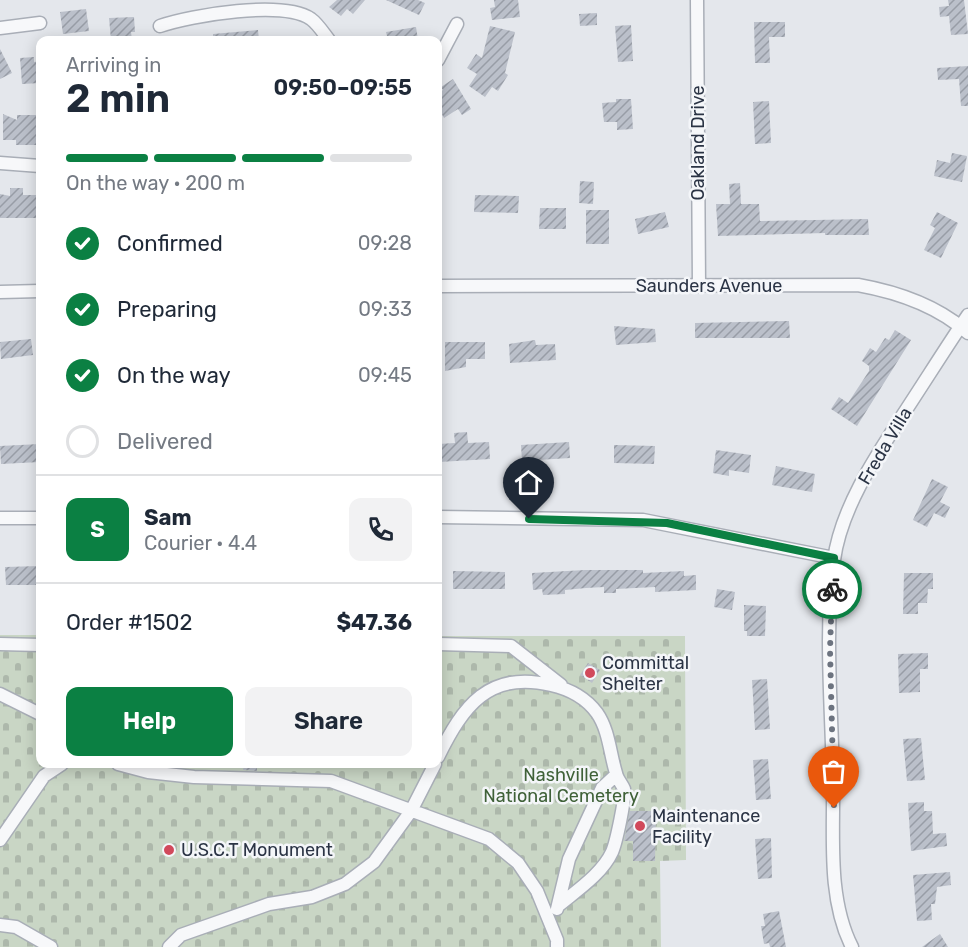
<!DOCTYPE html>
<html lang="en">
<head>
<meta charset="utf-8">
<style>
  body { margin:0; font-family:Rubik,sans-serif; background:#f2f2f3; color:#1f2937; height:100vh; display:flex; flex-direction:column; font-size:22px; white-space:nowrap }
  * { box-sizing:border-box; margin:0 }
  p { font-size:20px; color:#747a83 }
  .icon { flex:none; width:33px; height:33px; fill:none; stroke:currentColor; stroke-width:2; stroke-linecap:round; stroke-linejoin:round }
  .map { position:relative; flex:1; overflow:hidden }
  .side { position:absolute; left:36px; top:36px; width:406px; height:732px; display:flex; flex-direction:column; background:#fff; border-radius:12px; box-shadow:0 3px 15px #0003 }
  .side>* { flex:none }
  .pin { position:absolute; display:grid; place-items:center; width:51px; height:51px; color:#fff; margin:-62px -26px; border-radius:50% 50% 50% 0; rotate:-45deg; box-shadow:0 0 6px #0007 }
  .pin .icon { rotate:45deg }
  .courier { position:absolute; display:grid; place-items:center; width:60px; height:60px; margin:-30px; border:4px solid #0b8043; border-radius:50%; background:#fff; color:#222; box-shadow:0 2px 8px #0007 }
  .head em { font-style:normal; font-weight:600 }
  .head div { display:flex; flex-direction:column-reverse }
  .head { display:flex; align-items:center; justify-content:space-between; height:102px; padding:0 30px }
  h1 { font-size:39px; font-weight:600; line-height:45px }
  .bar { display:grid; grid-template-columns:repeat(4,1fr); gap:9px 6px; align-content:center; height:72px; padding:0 30px }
  .bar i { height:8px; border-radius:4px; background:#e0e1e3 }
  .bar .active { background:#0b8043 }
  .bar p { grid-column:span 4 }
  .line { display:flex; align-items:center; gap:15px; padding:0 30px; border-top:2px solid #e0e1e3 }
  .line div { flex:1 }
  .round { display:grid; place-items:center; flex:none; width:63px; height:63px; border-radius:12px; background:#f2f2f3 }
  ol { padding:0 30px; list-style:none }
  li { display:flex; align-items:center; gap:18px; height:66px }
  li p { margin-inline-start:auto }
  li .icon { padding:6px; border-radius:50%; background:#0b8043; color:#fff; stroke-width:4 }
  li:last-child { color:#747a83 }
  li i { width:33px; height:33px; border:3px solid #e0e1e3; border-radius:50% }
  .button { display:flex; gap:12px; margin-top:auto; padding:12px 30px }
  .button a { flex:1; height:69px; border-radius:12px; background:#0b8043; color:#fff; font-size:24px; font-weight:600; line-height:69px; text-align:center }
  .button a+a { background:#f2f2f3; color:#1f2937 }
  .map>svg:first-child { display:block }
  .cemetery { fill:url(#cemetery-stones) }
  .building { fill:url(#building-hatch) }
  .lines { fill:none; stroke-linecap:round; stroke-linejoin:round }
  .minor-casing { stroke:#a9aeb7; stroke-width:15 }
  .minor { stroke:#f7f8fa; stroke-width:12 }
  .done { stroke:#6c737f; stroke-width:6; stroke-dasharray:0 10.8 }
  .route { stroke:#0b8043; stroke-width:8 }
  .poi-dot { fill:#d1495b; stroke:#f4f6f9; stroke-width:2 }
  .labels { text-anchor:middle; stroke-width:5; stroke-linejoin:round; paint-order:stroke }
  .street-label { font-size:18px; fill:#2b3445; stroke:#f4f6f9 }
  .poi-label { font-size:18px; fill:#2b3445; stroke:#f4f6f9; text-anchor:start }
  .park-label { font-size:18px; fill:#3f6138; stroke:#f4f6f9 }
</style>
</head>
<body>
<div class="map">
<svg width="968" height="947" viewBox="0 0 968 947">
  <defs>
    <pattern id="cemetery-stones" width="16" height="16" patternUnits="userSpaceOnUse" patternTransform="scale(1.5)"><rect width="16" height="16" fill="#c9d6c5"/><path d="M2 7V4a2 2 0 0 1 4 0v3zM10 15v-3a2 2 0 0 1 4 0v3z" fill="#adb8ab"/></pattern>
    <pattern id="building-hatch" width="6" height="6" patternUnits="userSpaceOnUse" patternTransform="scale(1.5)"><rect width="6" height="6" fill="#bbc0ca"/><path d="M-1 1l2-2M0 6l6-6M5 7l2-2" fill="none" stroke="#989da6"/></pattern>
  </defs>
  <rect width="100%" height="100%" fill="#e4e7ec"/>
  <!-- cemetery -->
  <path class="cemetery" d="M0,635H40V764H438V636H685L686,860L660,861L661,947H0Z"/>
  <!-- building -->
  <path class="building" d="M337,0H365L353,14L347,9L341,16L329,7Z
    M386,0H418L425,3L419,15Z
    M494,0H518L520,17L492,20L490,8L495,7Z
    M948,0H964L968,34L951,35L949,16L940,17L939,7L949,6Z
    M86,9L89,31L63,34L60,12Z
    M597,13V25L580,26L579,14Z
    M134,17L135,32H131L132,40H111L109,18Z
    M754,22H785V37H769L770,63H755Z
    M631,25L633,61L618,62L615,26Z
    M490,26L515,32L505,73L508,75L498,91L492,87L485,97L469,86L477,74L467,68L476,54L482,58Z
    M416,27L418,40H388L386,32Z
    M258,30L259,40H213V34Z
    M0,49L12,73L0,79Z
    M34,57V62L40,61V83L22,84L20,58Z
    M968,66V106H961L959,79L938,80L937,68Z
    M453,79L471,109L462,115L458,109L444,118L438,107V93L443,90L441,87Z
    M616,99H631L633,129L617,130V122H604L602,103L616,102Z
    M769,101L771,143L755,144L753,102Z
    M3,114L17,120V115H40V145H16V140H3Z
    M952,153L967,156L962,182L934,176L937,160L950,163Z
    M580,181L594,182L593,204L579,203Z
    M740,183L741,204H759L760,221L868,219L869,235H825V233L718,236L716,204H730L729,184Z
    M10,188H23V195H39V218H0V194L10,196Z
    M475,195L519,196L518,213L474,212Z
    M540,208H566V229H539Z
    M586,210H609V244H586Z
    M665,212L669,227L638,234L635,219Z
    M937,212L958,223L941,258L924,250L935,228L930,225Z
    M789,321L790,338H695V323Z
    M614,326L655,329L656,342L616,345Z
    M895,330L911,340L857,426L831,409L839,397L848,403L869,371V366L862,361L870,348L876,352L885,338L889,340Z
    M31,339L33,355L1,359L0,342Z
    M535,340L536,345L555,344L556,360L510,363L509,344Z
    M445,342H485V359H466V367L445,371Z
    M467,432L468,443L489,442L490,459L439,462L438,444L455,443L454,433Z
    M569,442L570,458L522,461L521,445Z
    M40,444V462L1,464L0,446Z
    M614,445L655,446L654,464L614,463Z
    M716,450L751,455L749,473L729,470V476L713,473Z
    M776,466L815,474L812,492L772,485Z
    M932,479L948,487L940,502L950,507L945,518L934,513L927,527L913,520Z
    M40,566V585H6L5,567Z
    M585,570H643V573L684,571V576L696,575V590L655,592V587L616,589V593H604V587L586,588L565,590V594L543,595L542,589L533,590L532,573Z
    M453,571L505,572V589H453Z
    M904,573H933V589H928L927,603H918V614H903Z
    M717,589L735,592L732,610L714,607Z
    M744,605L766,606L765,636H747V631H744Z
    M928,653V669H920V692L899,693L898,654Z
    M588,663L600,670L592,683L580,675Z
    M767,679L770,729L755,730L752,680Z
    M921,738L925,780L907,781L903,739Z
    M768,759L771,799L756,800L753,760Z
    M244,764H257V771L243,770Z
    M924,802V811H932L933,834L946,833L947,846L911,851L908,803Z
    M630,811H656L655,861H633V841H624Z
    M771,838L772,878L758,879L755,839Z
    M950,872L951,885L937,887L935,904H931L932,920L917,921L913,875Z
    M779,911L786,947H770L769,943L764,944L761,926H765L763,914Z
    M940,934L948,947H922Z"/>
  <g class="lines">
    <!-- minor casing -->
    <g class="minor-casing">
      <path id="minor" d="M697,0L699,286
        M160,26C192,15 283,0 311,19C318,24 324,34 329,40
        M0,28L40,23
        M438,60L457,24
        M0,163L40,166
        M438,286L858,285C897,292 938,306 968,333
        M0,292L40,291
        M438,517L643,520L834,558
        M0,518H40
        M0,644L40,645
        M438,644L511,646L561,685
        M0,694L40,714
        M438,757C463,706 489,670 551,685C569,689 586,698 597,713C609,730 610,754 616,773C617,779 622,784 624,789C626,798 616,843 612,852C602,874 576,891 558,906
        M118,764L148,772L194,777L331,781L489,839L518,863L537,891L557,940V947
        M0,840L44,776L62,764
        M557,909L569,859L602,788L616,775
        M0,925L16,927L51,947
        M169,947L181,935L269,904L312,897L345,884L374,862L411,811L435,764
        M852,947C827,898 834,835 833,782C832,709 824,632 834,560C841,507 878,453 906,410C927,378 947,346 968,315"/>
    </g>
    <!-- minor -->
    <use href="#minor" class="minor"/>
  </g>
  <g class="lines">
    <!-- done -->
    <path class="done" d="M832,589L830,650L834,808"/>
    <!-- route -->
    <path class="route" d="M529,519L667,523L834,558L832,589"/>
  </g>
  <!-- markers -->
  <g class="poi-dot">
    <circle cx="590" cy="673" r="6"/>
    <circle cx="640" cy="826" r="6"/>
    <circle cx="169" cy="850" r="6"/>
  </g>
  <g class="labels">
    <!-- street labels -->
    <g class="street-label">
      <text transform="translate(698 143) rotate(-90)" y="6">Oakland Drive</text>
      <text x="709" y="292">Saunders Avenue</text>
      <text transform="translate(885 446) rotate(-59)" y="6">Freda Villa</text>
    </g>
    <!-- poi labels -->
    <g class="poi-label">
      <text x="602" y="669">Committal<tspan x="602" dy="21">Shelter</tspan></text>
      <text x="652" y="822">Maintenance<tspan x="652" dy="21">Facility</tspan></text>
      <text x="181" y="856">U.S.C.T Monument</text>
    </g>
    <!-- park labels -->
    <g class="park-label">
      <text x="561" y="781">Nashville<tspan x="561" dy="21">National Cemetery</tspan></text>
    </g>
  </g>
</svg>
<div class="pin" style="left:834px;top:808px;background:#ea580c"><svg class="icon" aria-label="bag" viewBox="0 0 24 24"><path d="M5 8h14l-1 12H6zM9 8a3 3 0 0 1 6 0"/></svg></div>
<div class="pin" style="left:529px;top:519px;background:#1f2937"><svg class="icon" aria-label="home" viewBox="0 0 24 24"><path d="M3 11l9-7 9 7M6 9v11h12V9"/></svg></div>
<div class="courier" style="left:832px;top:589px"><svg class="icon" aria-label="bike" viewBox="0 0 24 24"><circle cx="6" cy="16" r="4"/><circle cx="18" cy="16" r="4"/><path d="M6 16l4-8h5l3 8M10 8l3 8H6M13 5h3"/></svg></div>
<section class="side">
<div class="head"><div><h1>2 min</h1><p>Arriving in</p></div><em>09:50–09:55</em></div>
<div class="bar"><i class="active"></i><i class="active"></i><i class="active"></i><i></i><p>On the way · 200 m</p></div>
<ol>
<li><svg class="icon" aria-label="check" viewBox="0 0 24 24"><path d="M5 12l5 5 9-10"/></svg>Confirmed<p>09:28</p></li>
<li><svg class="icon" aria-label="check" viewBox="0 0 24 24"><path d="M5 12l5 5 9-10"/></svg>Preparing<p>09:33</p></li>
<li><svg class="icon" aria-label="check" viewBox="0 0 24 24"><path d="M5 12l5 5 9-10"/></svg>On the way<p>09:45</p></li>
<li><i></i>Delivered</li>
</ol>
<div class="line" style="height:108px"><b class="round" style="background:#0b8043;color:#fff">S</b><div><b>Sam</b><p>Courier · 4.4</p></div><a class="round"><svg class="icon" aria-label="phone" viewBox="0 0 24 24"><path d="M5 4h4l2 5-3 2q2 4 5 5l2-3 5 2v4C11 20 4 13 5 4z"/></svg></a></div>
<div class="line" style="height:78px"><div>Order #1502</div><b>$47.36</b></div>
<div class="button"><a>Help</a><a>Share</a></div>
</section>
</div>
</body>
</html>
